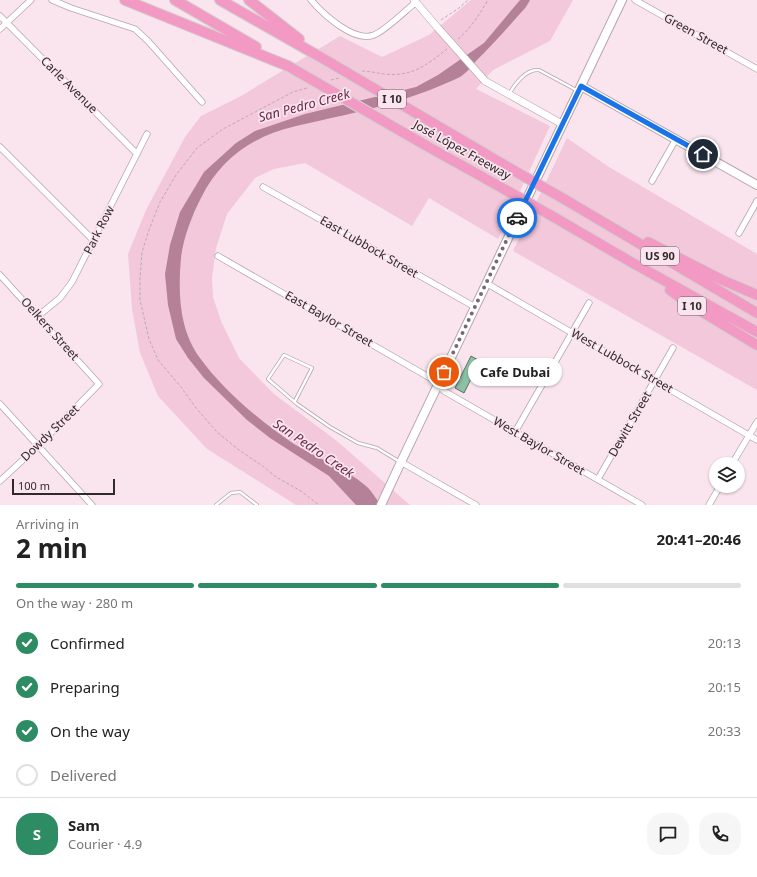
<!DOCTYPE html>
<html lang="en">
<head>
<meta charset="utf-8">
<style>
  body { margin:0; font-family:"Noto Sans",sans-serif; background:#f6f6f6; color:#222; height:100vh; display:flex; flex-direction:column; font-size:15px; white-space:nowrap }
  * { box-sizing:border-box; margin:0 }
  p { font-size:13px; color:#767676 }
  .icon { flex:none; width:22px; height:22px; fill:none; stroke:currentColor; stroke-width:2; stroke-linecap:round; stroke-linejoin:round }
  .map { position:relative; height:505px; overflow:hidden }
  .details { display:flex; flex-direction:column; background:#fff; flex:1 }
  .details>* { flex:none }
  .controls { position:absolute; left:709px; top:457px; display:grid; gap:8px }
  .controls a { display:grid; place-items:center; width:36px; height:36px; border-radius:50%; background:#fff; box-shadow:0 1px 3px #0004; font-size:20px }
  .scale { position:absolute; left:12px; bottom:10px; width:103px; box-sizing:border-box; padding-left:4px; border:2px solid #31292d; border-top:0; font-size:11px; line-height:14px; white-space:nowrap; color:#31292d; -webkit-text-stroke:3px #fae5ee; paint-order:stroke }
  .pin { position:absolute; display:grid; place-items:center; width:34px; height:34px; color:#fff; margin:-17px; border:2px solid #fff; border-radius:50%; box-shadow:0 1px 4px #0007 }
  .courier { position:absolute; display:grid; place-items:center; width:40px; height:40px; margin:-20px; border:3px solid #1a73e8; border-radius:50%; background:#fff; color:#222; box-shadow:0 1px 5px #0007 }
  .bubble { position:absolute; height:28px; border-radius:14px; background:#fff; box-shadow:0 1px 3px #0004; font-size:13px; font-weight:700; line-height:28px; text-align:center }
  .head em { font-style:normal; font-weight:700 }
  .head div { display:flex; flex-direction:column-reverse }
  .head { display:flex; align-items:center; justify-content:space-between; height:68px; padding:0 16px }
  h1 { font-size:26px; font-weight:700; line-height:30px }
  .bar { display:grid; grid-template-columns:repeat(4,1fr); gap:6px 4px; align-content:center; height:48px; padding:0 16px }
  .bar i { height:5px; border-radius:3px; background:#e0e0e0 }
  .bar .on { background:#2e8c64 }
  .bar p { grid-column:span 4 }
  .line { display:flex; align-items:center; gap:10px; padding:0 16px; border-top:1px solid #e0e0e0 }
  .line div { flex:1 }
  .round { display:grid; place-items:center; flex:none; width:42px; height:42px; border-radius:16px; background:#f6f6f6 }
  ol { padding:0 16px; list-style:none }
  li { display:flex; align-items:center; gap:12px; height:44px }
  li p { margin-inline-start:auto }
  li .icon { padding:4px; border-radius:50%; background:#2e8c64; color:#fff; stroke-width:4 }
  li:last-child { color:#767676 }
  li i { width:22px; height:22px; border:2px solid #e0e0e0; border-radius:50% }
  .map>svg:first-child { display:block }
  .green { fill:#f2c8da }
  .water { fill:#b48198 }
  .building { fill:#8bc1a5; stroke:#5e6f66 }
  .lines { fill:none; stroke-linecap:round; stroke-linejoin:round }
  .service-casing { stroke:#b7a4ac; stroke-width:4 }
  .minor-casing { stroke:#b7a4ac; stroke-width:7 }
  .tertiary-casing { stroke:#b7a4ac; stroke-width:8 }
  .secondary-casing { stroke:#b7a4ac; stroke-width:10 }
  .motorway-casing { stroke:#d2d0d1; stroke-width:12 }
  .path { stroke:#bbaab1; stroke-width:1; stroke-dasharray:3 2; stroke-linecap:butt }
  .service { stroke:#fff; stroke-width:2.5 }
  .minor { stroke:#fff; stroke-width:5.5 }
  .tertiary { stroke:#fff; stroke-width:7 }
  .secondary { stroke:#fff; stroke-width:8 }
  .motorway { stroke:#f39ac4; stroke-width:10 }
  .tertiary-bridge-casing { stroke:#b7a4ac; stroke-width:8; stroke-linecap:butt }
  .motorway-bridge-casing { stroke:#d2d0d1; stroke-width:12; stroke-linecap:butt }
  .tertiary-bridge { stroke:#fff; stroke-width:7 }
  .motorway-bridge { stroke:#f39ac4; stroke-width:10 }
  .done { stroke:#776b71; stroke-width:4; stroke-dasharray:0 7.2 }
  .route { stroke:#1a73e8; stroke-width:5 }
  .labels { text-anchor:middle; stroke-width:3.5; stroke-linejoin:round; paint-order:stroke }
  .shield { fill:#fae5ee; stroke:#6d6167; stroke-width:1 }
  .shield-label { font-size:11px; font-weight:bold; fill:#31292d }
  .street-label { font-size:12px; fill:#31292d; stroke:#fae5ee }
  .water-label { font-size:13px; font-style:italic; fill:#68294a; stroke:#fae5ee }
</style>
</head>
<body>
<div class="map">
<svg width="757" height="505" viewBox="0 0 757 505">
  <rect width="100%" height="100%" fill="#fae5ee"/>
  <!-- green -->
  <path class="green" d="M471,0H573L550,41L493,70L476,89L550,126L498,239L429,198L412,226L305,163L274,169L255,178L227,214L216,248L212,278L213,297L221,321L239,358L274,394L337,441L410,505H296L207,449L158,396L140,353L132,309L128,254L146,210L185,137L201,116L241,96L340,36L382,57L429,35Z
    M567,138L609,167L757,254V390L513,251Z"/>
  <!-- water -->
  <path class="water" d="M520,0H530L526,7C510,25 494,43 477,60C472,65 467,73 460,77C455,80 448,82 442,85C407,100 369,110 331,118C320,121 308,123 296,126C253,136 221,158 201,198C192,215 183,239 181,258C178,292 179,330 200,358C222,389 262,423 294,444C317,458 345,468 366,486C372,491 376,499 381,505H356L329,476L270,438L247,420L204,378L188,358L176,339L168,305L165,274L170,245L180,212L204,172L236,143L255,131L305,114L416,87L438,75L484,43Z"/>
  <!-- building -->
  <path class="building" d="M471,356L480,361L464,393L455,388Z"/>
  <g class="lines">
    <!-- service casing -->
    <g class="service-casing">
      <path id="service" d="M509,94C515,84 525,69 539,70L578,91
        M295,401L312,368L284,355L268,379L297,404L330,427L358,443L377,448L400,462
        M216,505L231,493L240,492L257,505"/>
    </g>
    <!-- minor casing -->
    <g class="minor-casing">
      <path id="minor" d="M52,0L71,8L135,29L148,41L202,102
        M311,0C323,14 354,43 374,35C386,30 405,11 416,2
        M635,0L757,69
        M0,16L137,154
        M0,29L31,0
        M0,147L94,241
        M652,181L676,139
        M263,187L475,307
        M739,233L757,201
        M218,256L432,379L444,391L642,505
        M0,275L99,384L38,446L0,481
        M486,283L757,440
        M38,316L60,298L72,282L147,134
        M0,404L92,505
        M515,432L589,303
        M401,462L476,505
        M732,464L757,422
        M598,479L673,348
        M709,505L720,486"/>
    </g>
    <!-- tertiary casing -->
    <g class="tertiary-casing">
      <path id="tertiary" d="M414,0L437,27
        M485,81L562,124"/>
    </g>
    <!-- secondary casing -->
    <g class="secondary-casing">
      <path id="secondary" d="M581,86L757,185
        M381,505L401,462L622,0"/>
    </g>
    <!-- motorway casing -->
    <g class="motorway-casing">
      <path id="motorway" d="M125,0L288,66
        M175,0L256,47
        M220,0L329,62
        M249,0L299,39
        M455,136L506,166
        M425,145L495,184
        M564,199L757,313
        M552,216L631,262L757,332
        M648,242L722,280L757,295
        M670,290L689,304L757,345"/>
    </g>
    <!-- path -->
    <path class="path" d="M441,20L459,8L468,0
      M458,39C471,28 479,15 488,0
      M362,71C369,71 376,73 384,74C411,77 426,66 447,49
      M331,80L339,78
      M307,88L293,92L223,129L197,148L176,175L160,202L149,230L142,252L140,278V300L149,339L158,360L181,387L196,408L217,432L239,450L264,467L276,477L301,491L319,505"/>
    <!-- service -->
    <use href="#service" class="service"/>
    <!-- minor -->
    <use href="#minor" class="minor"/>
    <!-- tertiary -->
    <use href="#tertiary" class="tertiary"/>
    <!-- secondary -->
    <use href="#secondary" class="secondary"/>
    <!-- motorway -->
    <use href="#motorway" class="motorway"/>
    <!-- tertiary-bridge casing -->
    <g class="tertiary-bridge-casing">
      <path id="tertiary-bridge" d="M437,27L485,81"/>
    </g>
    <!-- motorway-bridge casing -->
    <g class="motorway-bridge-casing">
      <path id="motorway-bridge" d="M329,62L455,136
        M288,66L425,145
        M506,166L564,199
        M495,184L552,216"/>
    </g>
    <!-- tertiary-bridge -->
    <use href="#tertiary-bridge" class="tertiary-bridge"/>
    <!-- motorway-bridge -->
    <use href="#motorway-bridge" class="motorway-bridge"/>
  </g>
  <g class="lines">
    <!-- done -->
    <path class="done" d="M444,372L517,218"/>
    <!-- route -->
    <path class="route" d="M517,218L581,86L703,154"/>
  </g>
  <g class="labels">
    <!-- shield labels -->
    <g class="shield">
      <rect x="378" y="90" width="28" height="18" rx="3"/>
      <rect x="641" y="247" width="38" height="18" rx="3"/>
      <rect x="678" y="297" width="28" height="18" rx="3"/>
    </g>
    <g class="shield-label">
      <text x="392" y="103">I 10</text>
      <text x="660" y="260">US 90</text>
      <text x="692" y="310">I 10</text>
    </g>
    <!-- street labels -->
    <g class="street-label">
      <text transform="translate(696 34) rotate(29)" y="4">Green Street</text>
      <text transform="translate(69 85) rotate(45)" y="4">Carle Avenue</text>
      <text transform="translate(462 150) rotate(29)" y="4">José López Freeway</text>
      <text transform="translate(99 230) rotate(-63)" y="4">Park Row</text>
      <text transform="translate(369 247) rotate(30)" y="4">East Lubbock Street</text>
      <text transform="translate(329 319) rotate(30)" y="4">East Baylor Street</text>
      <text transform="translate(50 329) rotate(48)" y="4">Oelkers Street</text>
      <text transform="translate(622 361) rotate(30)" y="4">West Lubbock Street</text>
      <text transform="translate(630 424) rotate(-60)" y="4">Dewitt Street</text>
      <text transform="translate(50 433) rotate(-44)" y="4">Dowdy Street</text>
      <text transform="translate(539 446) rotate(30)" y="4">West Baylor Street</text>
    </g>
    <!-- water labels -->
    <g class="water-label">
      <text transform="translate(304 105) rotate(-15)" y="5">San Pedro Creek</text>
      <text transform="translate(314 448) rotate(34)" y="5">San Pedro Creek</text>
    </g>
  </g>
</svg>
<div class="controls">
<a><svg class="icon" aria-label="layers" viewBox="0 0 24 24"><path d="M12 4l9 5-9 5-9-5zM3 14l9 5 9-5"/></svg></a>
</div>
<div class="scale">100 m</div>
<div class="pin" style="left:444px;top:372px;background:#ea580c"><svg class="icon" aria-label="bag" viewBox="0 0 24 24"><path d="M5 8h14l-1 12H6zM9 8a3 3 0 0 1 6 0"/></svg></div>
<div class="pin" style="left:703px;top:154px;background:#1f2937"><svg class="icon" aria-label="home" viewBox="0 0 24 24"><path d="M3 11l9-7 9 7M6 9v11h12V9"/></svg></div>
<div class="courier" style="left:517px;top:218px"><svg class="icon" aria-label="car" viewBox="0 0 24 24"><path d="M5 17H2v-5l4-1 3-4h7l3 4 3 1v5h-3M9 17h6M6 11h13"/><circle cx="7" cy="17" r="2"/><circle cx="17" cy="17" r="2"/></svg></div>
<div class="bubble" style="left:468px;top:358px;width:94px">Cafe Dubai</div>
</div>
<section class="details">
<div class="head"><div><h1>2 min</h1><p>Arriving in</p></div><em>20:41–20:46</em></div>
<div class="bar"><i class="on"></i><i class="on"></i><i class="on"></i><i></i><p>On the way · 280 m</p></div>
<ol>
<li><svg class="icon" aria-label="check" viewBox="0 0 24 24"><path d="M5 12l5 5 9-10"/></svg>Confirmed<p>20:13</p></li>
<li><svg class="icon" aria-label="check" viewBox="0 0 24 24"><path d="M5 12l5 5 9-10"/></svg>Preparing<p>20:15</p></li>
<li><svg class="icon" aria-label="check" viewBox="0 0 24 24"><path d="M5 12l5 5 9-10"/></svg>On the way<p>20:33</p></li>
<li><i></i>Delivered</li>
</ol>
<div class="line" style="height:72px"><b class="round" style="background:#2e8c64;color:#fff">S</b><div><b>Sam</b><p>Courier · 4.9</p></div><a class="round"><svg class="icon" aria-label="chat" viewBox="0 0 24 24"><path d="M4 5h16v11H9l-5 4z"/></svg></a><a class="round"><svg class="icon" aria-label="phone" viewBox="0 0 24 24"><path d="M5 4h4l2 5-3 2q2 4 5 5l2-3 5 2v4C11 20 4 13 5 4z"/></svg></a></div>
</section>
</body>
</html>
